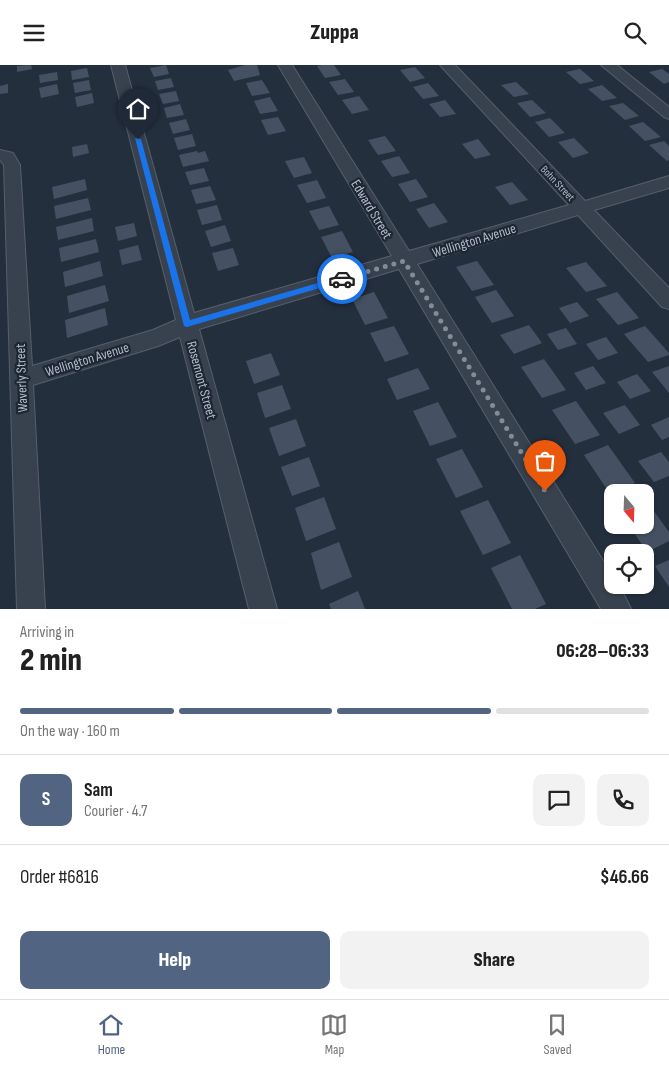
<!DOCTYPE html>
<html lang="en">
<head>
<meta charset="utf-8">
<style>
  body { margin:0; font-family:"Sofia Sans Condensed",sans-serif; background:#f2f2f2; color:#222; height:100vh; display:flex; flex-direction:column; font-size:19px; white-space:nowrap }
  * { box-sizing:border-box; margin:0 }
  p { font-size:16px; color:#767676 }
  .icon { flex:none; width:28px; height:28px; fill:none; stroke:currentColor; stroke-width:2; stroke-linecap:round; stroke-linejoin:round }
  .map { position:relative; height:544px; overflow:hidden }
  .details { display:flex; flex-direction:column; background:#fff; flex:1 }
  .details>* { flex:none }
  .needle { width:32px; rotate:161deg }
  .tools { position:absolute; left:604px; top:419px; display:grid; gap:10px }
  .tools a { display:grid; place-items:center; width:50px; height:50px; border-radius:10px; background:#fff; box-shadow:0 1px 4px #0004; font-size:25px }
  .pin { position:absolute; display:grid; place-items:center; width:42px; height:42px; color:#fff; margin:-51px -21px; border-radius:50% 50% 50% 0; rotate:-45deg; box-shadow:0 0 5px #0007 }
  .pin .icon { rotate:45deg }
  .courier { position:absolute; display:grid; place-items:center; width:50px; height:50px; margin:-25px; border:4px solid #1a73e8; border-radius:50%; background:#fff; color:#222; box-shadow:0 1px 6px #0007 }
  .headline em { font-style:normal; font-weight:800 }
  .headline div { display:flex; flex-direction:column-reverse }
  .headline { display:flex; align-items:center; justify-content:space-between; height:85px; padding:0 20px }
  h1 { font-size:32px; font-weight:800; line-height:38px }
  .bar { display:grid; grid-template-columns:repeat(4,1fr); gap:8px 5px; align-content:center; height:60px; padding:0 20px }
  .bar i { height:6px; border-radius:4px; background:#e0e0e0 }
  .bar .current { background:#516482 }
  .bar p { grid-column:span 4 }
  .line { display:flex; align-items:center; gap:12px; padding:0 20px; border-top:1px solid #e0e0e0 }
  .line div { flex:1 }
  .round { display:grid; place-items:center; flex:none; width:52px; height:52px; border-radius:10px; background:#f2f2f2 }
  .action { display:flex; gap:10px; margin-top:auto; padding:10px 20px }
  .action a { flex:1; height:58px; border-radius:10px; background:#516482; color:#fff; font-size:20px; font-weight:800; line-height:58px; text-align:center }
  .action a+a { background:#f2f2f2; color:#222 }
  header { display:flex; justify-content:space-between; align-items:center; height:65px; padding:0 20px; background:#fff; font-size:22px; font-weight:800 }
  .dock { display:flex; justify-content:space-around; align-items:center; height:70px; border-top:1px solid #e0e0e0; background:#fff; font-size:14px; color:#767676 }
  .dock a { display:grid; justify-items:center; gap:2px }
  .dock .current { color:#516482 }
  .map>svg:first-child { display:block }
  .building { fill:#455162 }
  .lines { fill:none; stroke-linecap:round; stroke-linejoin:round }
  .minor-casing { stroke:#565f6c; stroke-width:2 }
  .minor { fill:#38414e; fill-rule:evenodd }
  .route { fill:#1a73e8 }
  .done { stroke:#828b98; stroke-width:5; stroke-dasharray:0 9 }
  .labels { text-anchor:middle; stroke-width:4.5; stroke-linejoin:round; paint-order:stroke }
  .far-street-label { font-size:11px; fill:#b4bcc9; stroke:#1d2633 }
  .street-label { font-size:14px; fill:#b4bcc9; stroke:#1d2633 }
</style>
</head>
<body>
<header><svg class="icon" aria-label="menu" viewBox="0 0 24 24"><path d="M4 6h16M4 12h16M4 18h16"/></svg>Zuppa<svg class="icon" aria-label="search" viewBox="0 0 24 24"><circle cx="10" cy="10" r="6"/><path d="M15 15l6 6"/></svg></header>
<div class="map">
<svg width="669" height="544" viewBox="0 0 669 544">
  <rect width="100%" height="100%" fill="#242f3e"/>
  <!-- building -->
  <path class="building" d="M31,0L32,4L17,7V1Z
    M166,0L169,9L154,12L150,3Z
    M245,0H257L260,10L234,16L228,5Z
    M322,0H334L341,10L325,13L317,1Z
    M415,2L425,13L410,17L400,5Z
    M87,3L89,12L72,15L71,6Z
    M580,4L594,16L580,19L566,7Z
    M662,4L669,9V17L664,19L649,7Z
    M57,7L58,15L40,18L39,10Z
    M171,13L174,22L158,25L155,16Z
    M345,14L354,27L338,30L329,17Z
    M89,15L91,25L75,28L73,18Z
    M262,15L270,28L252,31L246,18Z
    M516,17L529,29L514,32L501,20Z
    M428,18L439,31L423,34L413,22Z
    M8,19V28L0,29V21Z
    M57,19L59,29L41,33L39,23Z
    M602,20L617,33L602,36L588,24Z
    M176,26L179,36L163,39L159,29Z
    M92,28L94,38L77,42L75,32Z
    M359,31L369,45L352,49L342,35Z
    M270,32L278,46L260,49L254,36Z
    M445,35L456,49L440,52L429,39Z
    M532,35L546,48L530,52L517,38Z
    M623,38L639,51L625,55L609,41Z
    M180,39L184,50L167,53L164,43Z
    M278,52L286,66L268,70L261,55Z
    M550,53L565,68L549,72L535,57Z
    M186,54L190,65L173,69L169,58Z
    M643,57L661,72L645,76L629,61Z
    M192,69L196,81L178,85L174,73Z
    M385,71L396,86L378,90L368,75Z
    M574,73L589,88L573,93L558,77Z
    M478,74L491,90L475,94L462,79Z
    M664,76L669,81V95L667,96L649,80Z
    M87,79L89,88L73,92L72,82Z
    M197,86L198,88L205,86L209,96L183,102L179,90Z
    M399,91L410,108L392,112L381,96Z
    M304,92L312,108L294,113L285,96Z
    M204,103L209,116L190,120L185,107Z
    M85,114L87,125L54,134L52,122Z
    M416,114L428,132L410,137L398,119Z
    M317,115L326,133L307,138L297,120Z
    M512,117L528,135L510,140L495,122Z
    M210,121L216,135L196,139L191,125Z
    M88,133L91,145L56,154L54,141Z
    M434,138L448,157L429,163L416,144Z
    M217,140L222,155L202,160L197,145Z
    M329,141L339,160L319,165L309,146Z
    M92,153L94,166L58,175L56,162Z
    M134,158L137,171L118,176L115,162Z
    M225,160L231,176L211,182L205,166Z
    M342,166L353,187L332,193L321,172Z
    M96,174L99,187L61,197L59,183Z
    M138,180L142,195L122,200L119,185Z
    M233,183L239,200L218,206L212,188Z
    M100,196L103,211L65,222L63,207Z
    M477,196L494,220L472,226L456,202Z
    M586,197L607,221L586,227L566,203Z
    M105,220L109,236L69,248L67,231Z
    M496,225L514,251L492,258L475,232Z
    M374,227L388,253L365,260L352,234Z
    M617,227L639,253L618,260L596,234Z
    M577,237L589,251L570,258L559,243Z
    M105,243L108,260L67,273L65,255Z
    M529,260L542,278L514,289L500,270Z
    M394,261L409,289L385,297L370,268Z
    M645,261L669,288V290L648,297L624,269Z
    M566,263L577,279L558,285L547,269Z
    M606,272L618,288L598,295L586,279Z
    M271,288L280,310L254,319L246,296Z
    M544,294L566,325L542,333L521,302Z
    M593,301L606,318L586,325L574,308Z
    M669,301V328L652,307Z
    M418,303L430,324L397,335L387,314Z
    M637,309L651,326L630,334L617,317Z
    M282,320L291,344L265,353L257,328Z
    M576,336L600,370L575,379L552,345Z
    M438,337L457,372L430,381L413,346Z
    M625,340L640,360L619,369L603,348Z
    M669,352V372L662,375L651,360Z
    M296,354L306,381L279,391L269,363Z
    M608,380L635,418L610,429L584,390Z
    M462,384L483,422L456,433L436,394Z
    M661,387L669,397V411L654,417L638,396Z
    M309,392L320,421L292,431L281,402Z
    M324,432L336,464L306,476L295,443Z
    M645,434L669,467V476L647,487L629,460H645Z
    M488,435L511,478L483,490L460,446Z
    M339,477L352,512L321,525L311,488Z
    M520,490L546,539L535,544H512L491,503Z
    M669,495V522L655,501Z
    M358,526L365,544H331L329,539Z"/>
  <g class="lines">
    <!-- minor casing -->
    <g class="minor-casing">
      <path id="minor" d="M111,0H125L194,248L392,191L278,0H292L409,186L569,140L440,0H455L585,136L669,111V123L594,145L669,223V244L662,242L578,150L417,199L612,510V520H619L631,544H601L399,204L199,264L277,544H249L180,272L158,281L33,320L45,544H17L4,100L0,95V85L13,88L20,100L32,301L153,265L176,255Z
        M601,0H617L669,42V54L664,52Z"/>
    </g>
    <!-- minor -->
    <use href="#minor" class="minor"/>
  </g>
  <!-- route -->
  <path class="route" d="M135,73L141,74L190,255L342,211L346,214L344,216L187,262L184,261Z"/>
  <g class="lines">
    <!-- done -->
    <path class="done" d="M342,214L404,196L545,426"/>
  </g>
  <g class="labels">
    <!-- far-street labels -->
    <g class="far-street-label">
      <text transform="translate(558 118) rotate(47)" y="4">Bohn Street</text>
    </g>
    <!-- street labels -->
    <g class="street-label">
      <text transform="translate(372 144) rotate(59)" y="5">Edward Street</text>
      <text transform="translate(474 175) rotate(-17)" y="5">Wellington Avenue</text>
      <text transform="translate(87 294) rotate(-17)" y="5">Wellington Avenue</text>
      <text transform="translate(21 313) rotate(-92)" y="5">Waverly Street</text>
      <text transform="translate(202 315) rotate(75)" y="5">Rosemont Street</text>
    </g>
  </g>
</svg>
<div class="tools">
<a><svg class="needle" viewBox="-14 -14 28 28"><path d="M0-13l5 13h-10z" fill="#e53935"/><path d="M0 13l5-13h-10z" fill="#767676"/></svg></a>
<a><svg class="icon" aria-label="locate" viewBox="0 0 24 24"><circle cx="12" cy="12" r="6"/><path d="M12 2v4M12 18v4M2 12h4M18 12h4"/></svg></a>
</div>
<div class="pin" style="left:545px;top:426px;background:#ea580c"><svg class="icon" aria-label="bag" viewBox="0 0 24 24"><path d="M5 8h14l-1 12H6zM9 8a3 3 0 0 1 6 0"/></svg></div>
<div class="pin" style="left:138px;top:74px;background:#1f2937"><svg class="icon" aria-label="home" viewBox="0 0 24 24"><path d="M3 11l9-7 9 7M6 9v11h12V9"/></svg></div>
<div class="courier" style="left:342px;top:214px"><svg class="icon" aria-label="car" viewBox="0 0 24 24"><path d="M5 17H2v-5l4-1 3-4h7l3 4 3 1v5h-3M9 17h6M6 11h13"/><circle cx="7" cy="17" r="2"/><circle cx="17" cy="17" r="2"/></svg></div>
</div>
<section class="details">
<div class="headline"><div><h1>2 min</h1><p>Arriving in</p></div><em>06:28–06:33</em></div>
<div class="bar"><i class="current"></i><i class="current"></i><i class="current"></i><i></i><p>On the way · 160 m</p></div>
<div class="line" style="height:90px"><b class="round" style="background:#516482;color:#fff">S</b><div><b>Sam</b><p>Courier · 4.7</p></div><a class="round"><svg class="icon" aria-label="chat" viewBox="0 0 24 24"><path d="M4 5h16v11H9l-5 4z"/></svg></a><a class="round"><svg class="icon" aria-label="phone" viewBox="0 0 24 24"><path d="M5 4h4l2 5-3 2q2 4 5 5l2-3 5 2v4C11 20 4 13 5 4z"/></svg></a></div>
<div class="line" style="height:65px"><div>Order #6816</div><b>$46.66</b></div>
<div class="action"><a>Help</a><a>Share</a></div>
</section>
<nav class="dock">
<a class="current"><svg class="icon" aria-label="home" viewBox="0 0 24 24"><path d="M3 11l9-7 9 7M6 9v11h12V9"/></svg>Home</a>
<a><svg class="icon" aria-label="map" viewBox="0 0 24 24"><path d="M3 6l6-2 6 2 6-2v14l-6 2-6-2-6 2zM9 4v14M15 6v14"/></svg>Map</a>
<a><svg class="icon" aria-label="saved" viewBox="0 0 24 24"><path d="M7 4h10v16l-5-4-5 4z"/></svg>Saved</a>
</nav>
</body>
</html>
